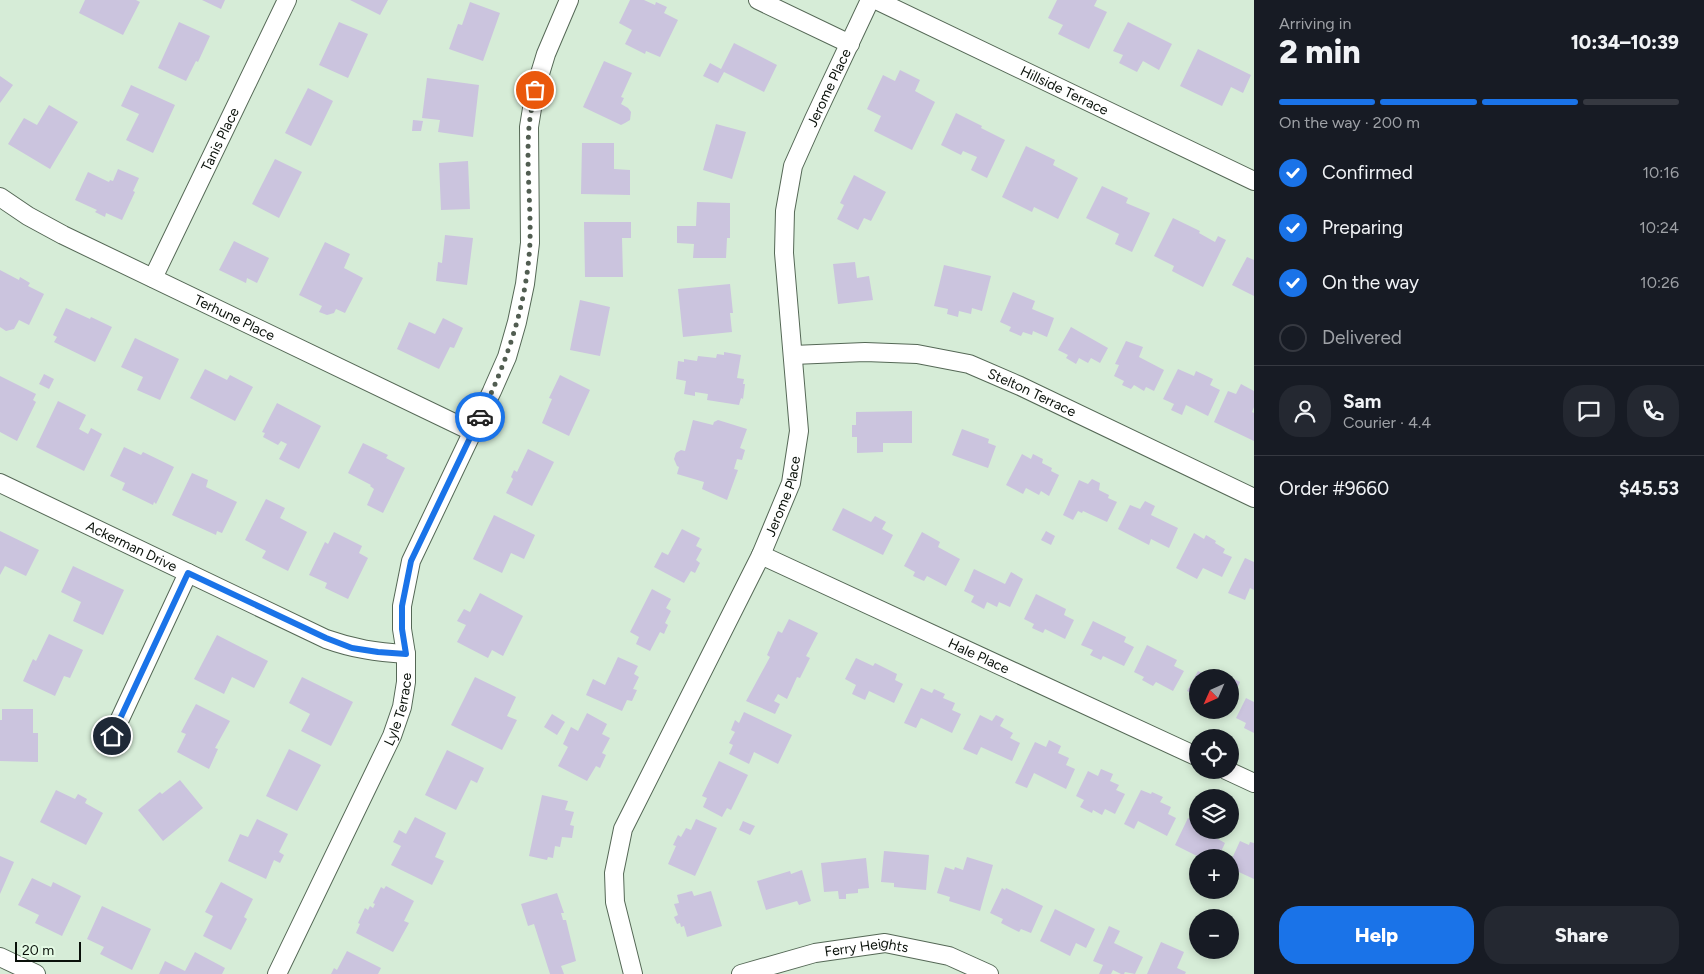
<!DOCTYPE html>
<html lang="en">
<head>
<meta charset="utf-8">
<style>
  body { margin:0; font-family:Figtree,sans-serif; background:#242831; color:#f1f3f6; height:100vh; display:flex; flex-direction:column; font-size:19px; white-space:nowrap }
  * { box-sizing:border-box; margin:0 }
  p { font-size:16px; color:#9ea1a6 }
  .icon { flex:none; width:28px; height:28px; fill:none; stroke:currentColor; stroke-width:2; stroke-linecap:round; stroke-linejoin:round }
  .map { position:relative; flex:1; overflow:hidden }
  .sheet { display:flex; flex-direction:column; background:#171b24; width:450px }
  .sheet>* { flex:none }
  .needle { width:32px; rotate:225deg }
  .tools { position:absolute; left:1189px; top:669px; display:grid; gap:10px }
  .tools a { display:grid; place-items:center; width:50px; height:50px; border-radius:50%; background:#171b24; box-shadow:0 2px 8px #0003; font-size:25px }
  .scale { position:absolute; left:15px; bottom:12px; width:66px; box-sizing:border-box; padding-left:5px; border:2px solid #091009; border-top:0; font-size:14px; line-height:18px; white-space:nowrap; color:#091009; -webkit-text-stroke:4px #e3f9e4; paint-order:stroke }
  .pin { position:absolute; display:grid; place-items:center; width:42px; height:42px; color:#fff; margin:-21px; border:2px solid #fff; border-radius:50%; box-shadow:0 1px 5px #0007 }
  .courier { position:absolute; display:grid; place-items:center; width:50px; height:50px; margin:-25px; border:4px solid #1a73e8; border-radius:50%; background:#fff; color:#222; box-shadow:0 1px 6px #0007 }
  .summary em { font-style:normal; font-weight:800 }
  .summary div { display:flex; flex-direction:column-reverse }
  .summary { display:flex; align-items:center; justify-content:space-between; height:85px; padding:0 25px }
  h1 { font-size:32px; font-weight:800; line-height:38px }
  .bar { display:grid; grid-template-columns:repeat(4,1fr); gap:8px 5px; align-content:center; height:60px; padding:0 25px }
  .bar i { height:6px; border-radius:4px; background:#363941 }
  .bar .active { background:#1a73e8 }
  .bar p { grid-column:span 4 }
  .line { display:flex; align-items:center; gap:12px; padding:0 25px; border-top:1px solid #363941 }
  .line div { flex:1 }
  .round { display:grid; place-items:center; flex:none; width:52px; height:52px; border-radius:20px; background:#242831 }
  ol { padding:0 25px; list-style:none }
  li { display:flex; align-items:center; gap:15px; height:55px }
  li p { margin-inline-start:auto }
  li .icon { padding:5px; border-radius:50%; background:#1a73e8; color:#fff; stroke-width:4 }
  li:last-child { color:#9ea1a6 }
  li i { width:28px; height:28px; border:2px solid #363941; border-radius:50% }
  .primary-button { display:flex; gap:10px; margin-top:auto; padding:10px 25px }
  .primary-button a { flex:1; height:58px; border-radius:20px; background:#1a73e8; color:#fff; font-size:20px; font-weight:800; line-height:58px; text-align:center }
  .primary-button a+a { background:#242831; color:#f1f3f6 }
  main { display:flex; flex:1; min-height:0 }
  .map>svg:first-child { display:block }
  .building { fill:#cbc4de }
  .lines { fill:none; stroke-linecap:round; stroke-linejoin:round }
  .minor-casing { stroke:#556856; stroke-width:20 }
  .minor { stroke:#fff; stroke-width:18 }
  .done { stroke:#515d51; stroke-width:5; stroke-dasharray:0 9 }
  .route { stroke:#1a73e8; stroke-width:6 }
  .labels { text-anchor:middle; stroke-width:4; stroke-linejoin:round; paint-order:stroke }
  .street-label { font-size:14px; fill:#091009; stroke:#e3f9e4 }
</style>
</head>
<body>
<main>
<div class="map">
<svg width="1254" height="974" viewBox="0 0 1254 974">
  <rect width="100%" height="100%" fill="#d6ecd7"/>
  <!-- building -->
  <path class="building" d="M85,0H136L140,2L123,35L79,13Z
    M202,0H225L221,9Z
    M350,0H388L380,15Z
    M630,0H644L655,5L656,2L667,7L664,13L678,20L660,57L646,51L645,54L625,44L632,30L619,23Z
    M1057,0H1097L1094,6L1107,12L1089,49L1058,34L1063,25L1048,18Z
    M470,2L500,13L483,61L449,49L458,24L462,25Z
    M179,22L210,36L198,62L196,61L186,81L158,68Z
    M339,22L368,34L348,78L319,65Z
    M1128,22L1172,44L1159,70L1143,61L1137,72L1119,63L1123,55L1113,51Z
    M734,43L777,65L764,92L724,72L718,83L703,76L710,63L721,69Z
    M1198,49L1251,75L1243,93L1231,87L1222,106L1180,86Z
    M604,61L632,73L621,97L624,98L621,104L628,108L631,112L630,120L625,123L621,125L583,107Z
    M900,70L920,80L915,91L935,102L912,150L874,131L881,116L867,109L883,75L895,81Z
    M0,76L13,85L0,103Z
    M427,78L479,85L473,137L438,132L440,120L422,118Z
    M131,85L175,105L153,153L126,140L139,114L121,106Z
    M308,88L333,101L311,146L285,133Z
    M49,105L78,122L50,169L8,144L24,118L37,125Z
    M956,113L982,126L981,128L1005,140L987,178L971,170L977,157L963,151L961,155L941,145Z
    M413,120L423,121L421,131H412Z
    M716,124L746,132L732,179L703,170Z
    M582,143H614V169L630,170V195L581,194Z
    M1026,146L1055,160L1053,165L1078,178L1058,219L1034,207L1032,212L1002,197Z
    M275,159L302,172L279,218L252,204Z
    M468,161L470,209L441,210L439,163Z
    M118,169L139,178L133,191L135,192L122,220L106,213L105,217L95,212L97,210L75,200L88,172L109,182L110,180L113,181Z
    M854,175L886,192L871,221L864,218L858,230L837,219L844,205L840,203Z
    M1102,186L1128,198L1126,203L1150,213L1132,252L1115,244L1119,234L1086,218Z
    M697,202L730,203V238H727L726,258H693L694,244L677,243V226H696Z
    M1173,218L1200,231L1199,233L1215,242L1218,236L1226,240L1203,287L1172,271L1174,266L1154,256Z
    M584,222H631V238H622L623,277H585Z
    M445,235L473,238L467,285L436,281L438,262L442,263Z
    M234,241L269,258L257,283L247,278L246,283L219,270Z
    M325,242L350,254L344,268L363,278L345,313L336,309L334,313L327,315L319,312L322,306L299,295Z
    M1247,257L1254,260V296L1232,285Z
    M855,262L857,278L869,276L873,300L838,304L833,264Z
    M944,265L991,276L982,311L972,308L971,314L959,311L958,317L947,314L948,309L934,306Z
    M0,270L19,280L20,277L30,283L28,286L44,294L29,325L19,320L14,329L6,331L0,327Z
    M730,284L733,313H730L732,332L683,337L678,289Z
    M1013,292L1035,301L1032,309L1054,318L1047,337L1033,331L1032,335L1023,332L1021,336L1009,331L1011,327L1000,322Z
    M580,300L610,307L600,356L570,350Z
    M66,308L90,319L91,317L112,327L95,362L54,342L57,337L53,335Z
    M443,318L463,328L454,348L450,347L439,369L397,349L409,322L435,334Z
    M1071,327L1108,348L1100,363L1091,358L1088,363L1079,358L1076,364L1066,358L1068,355L1058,350Z
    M135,338L179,359L160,400L137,390L143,377L121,367Z
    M1126,341L1143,347L1139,357L1164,370L1154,391L1146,387L1144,391L1134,385L1131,389L1122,385L1124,381L1114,376L1119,365L1115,364Z
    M724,352L741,355L737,378L744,379L743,384H745L743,399L741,398L739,405L707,400L708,394L695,392V396L684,394L686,381L676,379L678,361L684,362V359L697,361L698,356L716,358L717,354L724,355Z
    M205,369L227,380L230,375L253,387L235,421L190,398Z
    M1178,369L1194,376L1196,371L1213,379L1210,385L1220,390L1208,416L1186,405L1182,415L1171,410L1174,404L1163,399Z
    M44,374L54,379L49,389L39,384Z
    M560,375L590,390L569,436L542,423L552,399L549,398Z
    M0,376L36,394L33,400L36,402L17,441L0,432Z
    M1241,384L1254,391V407L1252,412L1254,413V441L1214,422L1228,391L1236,394Z
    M58,401L86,415L79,429L88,434L91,428L102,434L84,471L36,447Z
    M277,403L321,426L299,469L279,459L287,444L281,441L278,445L263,437L265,433L262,432Z
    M912,411V443H883V452L857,453V437H852V425H856V412Z
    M693,420L713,425L714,422L718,420L747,429L740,448L745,450L742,460L737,459L734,469L738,470L727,500L702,489L704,482L677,474L679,467L677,466L674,459L676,453L681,450L685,451Z
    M962,429L989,439L988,443L996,446L988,468L952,455Z
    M363,443L388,455L386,458L405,468L383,513L367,505L374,489L370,486L371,485L348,473Z
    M124,447L141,455L143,452L174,467L156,504L154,502L153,505L122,490L125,483L110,476Z
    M528,449L554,462L532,506L506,493L513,479L511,477L514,470L517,472Z
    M1022,454L1031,459L1033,454L1043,459L1042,463L1052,468L1051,471L1059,475L1049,496L1041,491L1039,495L1026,488L1023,494L1006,485Z
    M192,473L208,480L206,487L237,502L222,533L217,531L216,535L172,515Z
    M1092,479L1100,483L1099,490L1109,495L1108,498L1117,502L1107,522L1083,511L1082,513L1078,511L1073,520L1063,515L1079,480L1088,484Z
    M266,499L285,508L280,518L307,532L288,571L262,558L266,551L245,540Z
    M1145,501L1155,506L1151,515L1178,528L1169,548L1151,539L1149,545L1118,529L1130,505L1140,509Z
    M843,508L871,522L875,516L886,522L882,529L893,535L883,555L832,530Z
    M494,515L535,535L524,559L511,553L502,573L473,559Z
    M682,529L700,538L696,546L702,549L696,560L700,563L695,573L691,571L684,583L654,567L662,552L668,555Z
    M0,531L39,550L26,576L5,566L0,575Z
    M1046,531L1055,536L1051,545L1041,540Z
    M334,532L362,546L359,553L368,558L348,599L325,588L327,583L309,575L325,542L328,544Z
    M922,532L940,542L938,547L960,559L946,586L927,576L924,581L913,576L915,572L904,566Z
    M1194,533L1204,539L1206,535L1216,541L1215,543L1225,549L1223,553L1232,557L1222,577L1203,568L1197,579L1176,568Z
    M1245,558L1254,562V590L1250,588L1245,600L1228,593Z
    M73,566L124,590L103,635L73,621L81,602L61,592Z
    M974,569L1005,584L1011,572L1023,579L1010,607L999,602L997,607L987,602L984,609L971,602L974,596L964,591Z
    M652,589L671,599L666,608L671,611L665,623L668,625L664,634L660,632L650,651L636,644L639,637L630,632Z
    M480,593L523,616L503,656L492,650L488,658L457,642L466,625L457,621L464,609L470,612Z
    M1036,594L1066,609L1064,615L1074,620L1065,639L1045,629L1043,633L1032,628L1034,624L1024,619Z
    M789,619L818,633L806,656L810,658L800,678L797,677L787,699L778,694L774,701L780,704L775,714L746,701L770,657L767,655L778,631L782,633Z
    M1093,621L1126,637L1124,642L1134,647L1124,666L1103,656L1101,660L1090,655L1093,650L1081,645Z
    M49,634L83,650L70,678L64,676L55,696L23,681L33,659L36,661Z
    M217,635L268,661L254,688L232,677L224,694L194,679Z
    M1147,645L1177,660L1174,666L1184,671L1173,691L1156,682L1153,686L1142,680L1144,677L1134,672Z
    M618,657L638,666L634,674L639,677L633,689L637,690L632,701L627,700L622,711L586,695L593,679L605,685Z
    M856,658L873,666L875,663L897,674L895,680L903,684L894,703L869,691L865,700L852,694L856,685L845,679Z
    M1198,671L1212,678H1198V701L1195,700L1197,696L1187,691Z
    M302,677L353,702L331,746L301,731L310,714L289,703Z
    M475,677L516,697L507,716L517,720L502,750L451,725Z
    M1230,677L1240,682L1230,703Z
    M921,688L932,693L934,689L945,694L943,698L955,703L952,710L961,714L952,733L921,718L916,728L904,723Z
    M1246,698L1254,702V733L1244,728L1246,723L1236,718Z
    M196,704L230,721L215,748L218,749L209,769L177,752L186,734L181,732Z
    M2,709H33V733H38V762L0,761V720H2Z
    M744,712L792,735L778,764L754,752L749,764L729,754L733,745L729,743L735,732L731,730L735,720L739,723Z
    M587,713L607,724L602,734L610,738L602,753L606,755L600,768L596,766L587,781L558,766L568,747L563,744L571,727L578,731Z
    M552,714L565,722L557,735L544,727Z
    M980,715L992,721L996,715L1004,719L1000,726L1013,733L1010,738L1020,743L1012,761L981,747L977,755L963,749Z
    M1049,740L1061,746L1058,753L1069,758L1066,765L1075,769L1066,789L1034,773L1027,788L1015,783L1035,742L1046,747Z
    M289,749L321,765L297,811L266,796Z
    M447,750L484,768L477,783L471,780L456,810L425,795Z
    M719,761L748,775L731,810L727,808L722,817L703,807L707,798L702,796Z
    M1101,769L1113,774L1110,781L1119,785L1116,790L1125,794L1115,814L1105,809L1102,815L1093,810L1092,813L1080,807L1084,800L1076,796L1088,771L1098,776Z
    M180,780L203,808L163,841L138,810L160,792L162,794Z
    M56,790L75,799L78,794L87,799L85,803L103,813L86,845L40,822Z
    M1141,790L1151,794L1152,792L1163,797L1160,802L1171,807L1168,814L1176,818L1167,836L1138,821L1134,829L1124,824Z
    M542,795L568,801L565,810L574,812L570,825L574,826L572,838L562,837L560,847L555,846L553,858L548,857L547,860L529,856Z
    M415,817L446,833L435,857L444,861L432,885L391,865L401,846L393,842L399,830L406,834Z
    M1188,818L1198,823V830H1210L1218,834L1216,838L1225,843L1218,858H1201L1175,845Z
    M257,819L288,834L279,852L284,855L280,863L274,860L266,879L228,861L240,834L248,837Z
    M696,819L717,828L695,876L668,864L676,846L673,845L678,835L681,837L686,828L691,830Z
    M743,821L755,826L750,835L739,830Z
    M1240,841L1249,845L1250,842L1254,843V879L1230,868V863Z
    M884,851L929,855L926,890L894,887V883L881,882Z
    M0,856L14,862L0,894Z
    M967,857L993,865L980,911L949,901L950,897L937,893L945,867L954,870L955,867L963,870Z
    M866,858L869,888L858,889V893L846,894V899H839L838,891L824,892L821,863Z
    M802,870L811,901L799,905L797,901L766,910L757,881L790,871L791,874Z
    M32,878L51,887L53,882L81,896L62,936L35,923L39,915L18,905Z
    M221,882L253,899L244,917L247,919L231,950L203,936L213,916L205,912Z
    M386,886L414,901L404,921L409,923L393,952L356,933L360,924L358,923L365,908L368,910L370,906L373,908L375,904L373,903L381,887L384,889Z
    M1002,888L1005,890L1006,888L1043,906L1031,933L1021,929L1019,932L1001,923L1003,919L990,913Z
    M692,891L694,896L711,891L722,926L687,937L684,926L681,927L680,923L677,924L674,917L678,915L674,904L679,903L677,895Z
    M557,893L564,913H561L563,920H566L576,961L561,966L564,974H550L534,924L528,926L521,904Z
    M102,906L151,929L132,970L100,954L104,947L87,939Z
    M1055,909L1095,929L1086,948L1076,943L1070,956L1040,941Z
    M1109,926L1120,931L1114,943L1143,957L1135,974L1125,972L1124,974H1121L1113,970L1111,974H1099L1103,965L1093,961Z
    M1161,942L1184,952L1177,968L1186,972L1185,974H1147Z
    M347,951L381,968L378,974H331L334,968L337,970Z
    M195,952L225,968L222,974H159L165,961L185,971Z"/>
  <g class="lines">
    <!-- minor casing -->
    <g class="minor-casing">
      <g id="minor">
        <path d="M758,0L850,44"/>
        <path id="s1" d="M876,0L1254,181"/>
        <path id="s2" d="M0,197L28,216L63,235L473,432"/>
        <path id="s3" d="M153,278L287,0"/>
        <path id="s4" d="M793,355L865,352L917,354L969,364L1020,386L1254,498"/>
        <path id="s5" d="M0,483L326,639C354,649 376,652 406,654"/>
        <path id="s6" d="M761,555L1198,757"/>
        <path d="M112,736L188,573"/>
        <path d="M1226,770L1254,783"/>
        <path d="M0,957L36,974"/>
        <path id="s7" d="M277,974L392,736L402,707L406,682V654L402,629V606L411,561L492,391L507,357L517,322L525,284L530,243L529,127L535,90L546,54L569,0"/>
        <path id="s8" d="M633,974L615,902L614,873L623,829L761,555L791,483L799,431L784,253L785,211L793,166L814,119L870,0"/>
        <path id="s9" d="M741,974L815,953L885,943L949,956L989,974"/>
      </g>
    </g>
    <!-- minor -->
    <use href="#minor" class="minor"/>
  </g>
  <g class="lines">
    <!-- done -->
    <path class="done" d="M480,417C507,362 527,304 530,242C531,204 526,166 529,127C530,115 533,102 535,90"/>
    <!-- route -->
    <path class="route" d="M112,736L188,573L326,638L352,648L378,652L406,654L402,629V606L411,561L480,417"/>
  </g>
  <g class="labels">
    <!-- street labels -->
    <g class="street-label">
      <text dy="5" stroke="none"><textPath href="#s8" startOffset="938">Jerome Place</textPath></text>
      <text dy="5" stroke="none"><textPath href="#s1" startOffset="209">Hillside Terrace</textPath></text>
      <text dy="5" stroke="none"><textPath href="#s3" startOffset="154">Tanis Place</textPath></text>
      <text dy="5" stroke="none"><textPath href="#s2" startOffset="264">Terhune Place</textPath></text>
      <text dy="5" stroke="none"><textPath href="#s4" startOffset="246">Stelton Terrace</textPath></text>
      <text dy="5" stroke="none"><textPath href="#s8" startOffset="518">Jerome Place</textPath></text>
      <text dy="5" stroke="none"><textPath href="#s5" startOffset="146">Ackerman Drive</textPath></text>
      <text dy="5" stroke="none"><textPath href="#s6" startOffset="240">Hale Place</textPath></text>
      <text dy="5" stroke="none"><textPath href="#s7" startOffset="292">Lyle Terrace</textPath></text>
      <text dy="5" stroke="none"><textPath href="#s9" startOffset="129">Ferry Heights</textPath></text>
    </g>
  </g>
</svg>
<div class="tools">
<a><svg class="needle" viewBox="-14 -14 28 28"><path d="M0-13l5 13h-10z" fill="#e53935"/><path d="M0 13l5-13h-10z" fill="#9ea1a6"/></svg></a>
<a><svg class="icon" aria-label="locate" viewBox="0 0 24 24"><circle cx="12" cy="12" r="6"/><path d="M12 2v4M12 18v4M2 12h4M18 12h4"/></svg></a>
<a><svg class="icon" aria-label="layers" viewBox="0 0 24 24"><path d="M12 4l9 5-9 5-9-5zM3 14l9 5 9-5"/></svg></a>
<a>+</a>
<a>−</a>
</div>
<div class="scale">20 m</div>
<div class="pin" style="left:535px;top:90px;background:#ea580c"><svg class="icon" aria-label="bag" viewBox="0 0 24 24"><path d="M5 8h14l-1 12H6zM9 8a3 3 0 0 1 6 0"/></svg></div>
<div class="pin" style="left:112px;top:736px;background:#1f2937"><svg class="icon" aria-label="home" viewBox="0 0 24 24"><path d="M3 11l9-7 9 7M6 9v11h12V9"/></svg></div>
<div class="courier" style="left:480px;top:417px"><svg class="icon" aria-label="car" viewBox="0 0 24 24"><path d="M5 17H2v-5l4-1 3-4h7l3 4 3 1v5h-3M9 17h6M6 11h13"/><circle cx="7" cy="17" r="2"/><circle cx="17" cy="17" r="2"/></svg></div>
</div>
<section class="sheet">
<div class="summary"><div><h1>2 min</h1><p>Arriving in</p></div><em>10:34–10:39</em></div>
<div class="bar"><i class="active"></i><i class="active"></i><i class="active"></i><i></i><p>On the way · 200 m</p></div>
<ol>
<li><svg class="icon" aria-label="check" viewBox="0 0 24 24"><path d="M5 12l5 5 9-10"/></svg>Confirmed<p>10:16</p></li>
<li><svg class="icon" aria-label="check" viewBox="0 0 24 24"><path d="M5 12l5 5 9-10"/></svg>Preparing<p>10:24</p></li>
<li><svg class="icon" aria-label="check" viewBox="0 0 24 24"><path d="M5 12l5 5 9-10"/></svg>On the way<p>10:26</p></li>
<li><i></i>Delivered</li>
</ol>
<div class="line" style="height:90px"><a class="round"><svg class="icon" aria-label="person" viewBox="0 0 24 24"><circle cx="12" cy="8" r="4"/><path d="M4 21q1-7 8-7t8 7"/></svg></a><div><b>Sam</b><p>Courier · 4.4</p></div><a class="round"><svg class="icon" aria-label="chat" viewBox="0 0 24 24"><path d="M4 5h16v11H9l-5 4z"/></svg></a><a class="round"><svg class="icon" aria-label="phone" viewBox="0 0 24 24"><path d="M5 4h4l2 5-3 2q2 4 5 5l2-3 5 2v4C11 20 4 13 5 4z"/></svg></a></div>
<div class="line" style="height:65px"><div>Order #9660</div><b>$45.53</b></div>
<div class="primary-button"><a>Help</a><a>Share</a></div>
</section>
</main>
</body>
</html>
